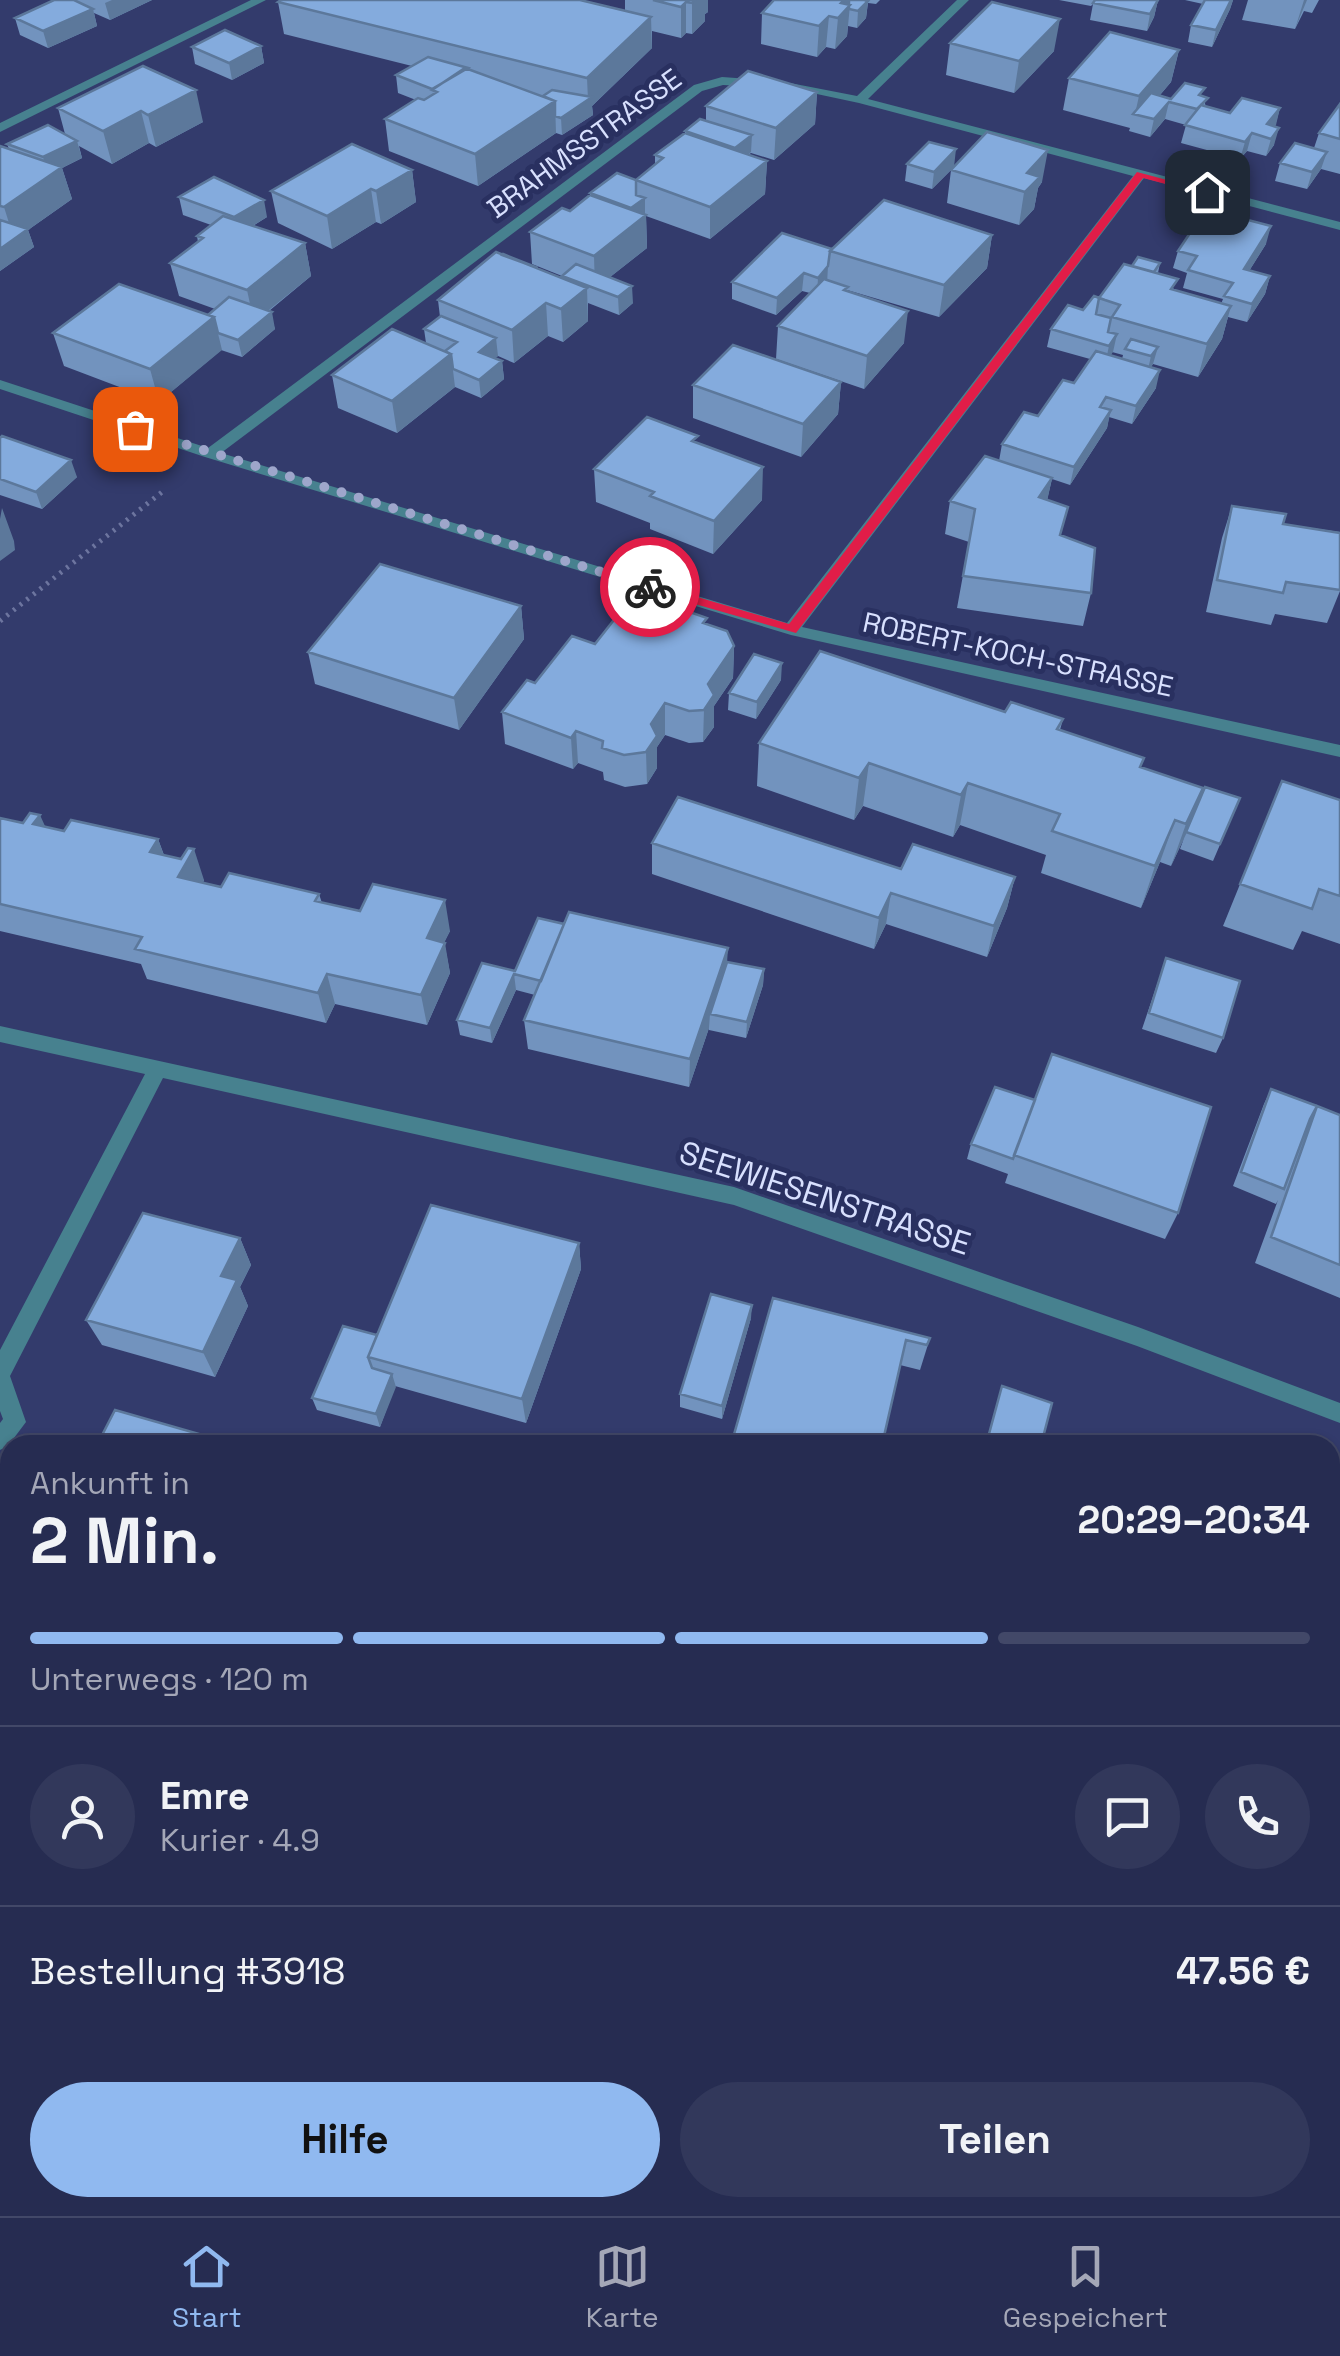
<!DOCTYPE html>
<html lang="de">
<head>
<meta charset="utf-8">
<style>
  body { margin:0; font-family:"Space Grotesk",sans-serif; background:#32385b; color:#f1f3f6; height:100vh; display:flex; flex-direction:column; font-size:38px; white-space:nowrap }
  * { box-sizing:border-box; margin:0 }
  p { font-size:32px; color:#a4a7b7 }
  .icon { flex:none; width:55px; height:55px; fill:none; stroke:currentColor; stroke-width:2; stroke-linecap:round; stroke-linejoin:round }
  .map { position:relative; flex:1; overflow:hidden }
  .sheet { position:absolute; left:0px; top:1435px; width:1340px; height:782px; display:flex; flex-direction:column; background:#262c51; border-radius:30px 30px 0 0; box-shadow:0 2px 8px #0004,0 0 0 2px #424868 }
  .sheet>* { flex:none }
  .pin { position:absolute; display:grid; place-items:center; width:85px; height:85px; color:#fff; margin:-42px; border-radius:20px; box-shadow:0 5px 15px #0006 }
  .courier { position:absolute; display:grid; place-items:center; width:100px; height:100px; margin:-50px; border:8px solid #e11d48; border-radius:50%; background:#fff; color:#222; box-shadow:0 2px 12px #0007 }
  .head em { font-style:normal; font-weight:800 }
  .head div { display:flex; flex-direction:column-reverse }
  .head { display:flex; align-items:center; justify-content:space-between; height:170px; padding:0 30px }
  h1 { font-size:65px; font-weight:800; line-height:75px }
  .bar { display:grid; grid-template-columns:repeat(4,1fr); gap:15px 10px; align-content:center; height:120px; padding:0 30px }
  .bar i { height:12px; border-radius:8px; background:#424868 }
  .bar .active { background:#90b9f0 }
  .bar p { grid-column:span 4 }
  .line { display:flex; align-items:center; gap:25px; padding:0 30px; border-top:2px solid #424868 }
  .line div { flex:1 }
  .round { display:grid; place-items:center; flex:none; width:105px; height:105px; border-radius:52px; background:#32385b }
  .button { display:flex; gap:20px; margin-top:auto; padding:20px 30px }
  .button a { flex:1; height:115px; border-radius:60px; background:#90b9f0; color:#111; font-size:40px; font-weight:800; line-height:115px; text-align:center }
  .button a+a { background:#32385b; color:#f1f3f6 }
  .menu { display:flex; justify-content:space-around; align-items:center; height:140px; border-top:2px solid #424868; background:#262c51; font-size:28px; color:#a4a7b7 }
  .menu a { display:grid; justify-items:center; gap:5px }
  .menu .active { color:#90b9f0 }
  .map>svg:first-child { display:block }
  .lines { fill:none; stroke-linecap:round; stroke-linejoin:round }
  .path-far1 { stroke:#6d759f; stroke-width:5; stroke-dasharray:2.5 6; stroke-linecap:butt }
  .path { stroke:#6d759f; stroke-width:8; stroke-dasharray:4 10; stroke-linecap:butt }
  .minor { fill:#47818f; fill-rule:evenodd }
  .wall { fill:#7293be; fill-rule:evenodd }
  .shaded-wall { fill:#5c789b }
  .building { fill:#84abdd; stroke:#5c789b; stroke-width:2.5 }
  .route { fill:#e11d48 }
  .done { stroke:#9ea6cb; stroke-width:10; stroke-dasharray:0 18 }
  .labels { text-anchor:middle; stroke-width:10; stroke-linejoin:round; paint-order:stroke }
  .far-street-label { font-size:28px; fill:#d8e0fe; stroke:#293060 }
  .street-label { font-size:32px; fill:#d8e0fe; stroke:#293060 }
</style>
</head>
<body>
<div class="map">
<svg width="1340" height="2216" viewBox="0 0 1340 2216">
  <rect width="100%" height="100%" fill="#333b6c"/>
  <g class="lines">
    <!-- path-far1 -->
    <path class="path-far1" d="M0,621L162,492"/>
    <!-- path -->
    <path class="path" d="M0,1559L10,1539
      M1330,1884L1337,1886L1340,1858
      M0,1906L10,1901
      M350,2216L352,2208"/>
    <!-- minor -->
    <path class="minor" d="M251,0H266L0,132V123Z
      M957,0H969L868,99L1340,222V230L1144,178L802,627L1340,745V757L791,635L205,457L0,389V380L208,448L694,85L722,77L765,80V86L761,87L723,85L702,91L221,453L787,623L1133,176L859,103L784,87L790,83L857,96Z
      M0,1026L734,1187L1138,1327L1340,1403V1423L1137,1346L734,1205L163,1078L10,1376L26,1422L8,1446L0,1450V1423L3,1419L0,1411V1350L145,1074L0,1042Z"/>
  </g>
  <!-- wall -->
  <path class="wall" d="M54,0H152L110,20L94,13L97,26L48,48L20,35L15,18Z
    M625,0H708V12L705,14V21L692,34L686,33L681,38L652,31V48L592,106L593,115L562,135L556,133L478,186L389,151L385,119L416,100L398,93L396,75L412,66L284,34L278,2L625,11Z
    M774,0H880L876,4L868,3L866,18L857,28L848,26L847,36L835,49L826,47L817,57L761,44L762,13Z
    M1059,0H1158L1154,17L1147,31L1090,20L1093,4L1091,6Z
    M1233,0L1230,9L1212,47L1188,42L1191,25L1203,4L1185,0Z
    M1248,0H1319L1312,13L1304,11L1295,29L1242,20Z
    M950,43L1054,51L1014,93L946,75Z
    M261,46L264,63L232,80L195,64L192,47Z
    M1179,50L1171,82L1160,95L1171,99L1203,97L1206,107L1230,113L1280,108L1275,126L1274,145L1266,156L1247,151L1240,159L1181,143L1186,125L1165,119L1150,137L1129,131L1130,128L1063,110L1069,78Z
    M143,66L203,122L156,147L149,143L112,164L79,146L82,158L62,168L72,199L28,230L34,247L0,271V146L9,149L7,144L65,134L58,108Z
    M817,92L815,124L774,160L751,153L748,155L767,161L765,194L710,239L646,216L647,248L610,277L633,303L619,315L588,303V321L563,342L548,336L514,363L498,356L495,358L502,361L504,379L481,398L455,387L397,433L338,408L332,375L426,343L424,329L440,317L438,300L538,269L562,278V276L532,264L530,232L570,211L590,195V193L636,180L655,165V155L685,133V131L706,121V106Z
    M1340,104V174L1321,169L1307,189L1275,181L1280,163L1314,148L1319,133Z
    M907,164L954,167L932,189L905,181Z
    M412,170L416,202L381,224L376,222L332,249L278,223L271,191Z
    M951,170L1042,182L1038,188L1034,209L1019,225L947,203Z
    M179,197L267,217L253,226L305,243L311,276L269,311L275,329L242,357L221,350L159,402L64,366L53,333L208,315L215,309L179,296L170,263L198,242L197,236L211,225L183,215Z
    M992,235L987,268L939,317L847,290L904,343L864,389L776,359L778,326L810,293L802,291L776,315L732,299V282L832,249Z
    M1266,244L1249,271L1270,276L1265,294L1247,322L1228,317L1222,339L1198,377L1153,364L1151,367L1156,388L1132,424L1109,417L1107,428L1070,485L1052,479L1047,500L1061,536L1091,593L1083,626L957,608L969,542L945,534L950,501L999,461L1002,444L1038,416L1074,383L1090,359L1047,347L1051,329L1083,310L1100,298L1132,266L1160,263L1158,273L1175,290L1221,304L1223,299L1183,288L1187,273L1173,268L1178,251ZM1112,352L1123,355L1122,359L1110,355Z
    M841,382L838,414L801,457L693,418V385Z
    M0,438L77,477L42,509L0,495Z
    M698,443L762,500L713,554L650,529V523L596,502L594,469Z
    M1232,506L1283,524L1340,532V591L1327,623L1275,614L1271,625L1206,612L1222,538Z
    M521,606L524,639L459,730L315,684L308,652Z
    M678,619L707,625L734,646L733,678L714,706V727L703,742L689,743L665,735L657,747V768L647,784L625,787L604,780L603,772L578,763L573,769L505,744L502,712L535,683L595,644Z
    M781,680L756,719L728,710L729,693Z
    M1005,712L1063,719L1060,730L1141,767L1191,819L1240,798L1213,861L1180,849L1184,838L1171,866L1160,862L1141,908L1041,873L1046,855L960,825L953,837L863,806L854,820L757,786L759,743Z
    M1282,781L1340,800V944L1302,931L1293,950L1223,926Z
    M0,818L64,831L158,839L164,855L204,880L203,883L221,887L319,894L322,903L450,931L444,942L450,973L427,1025L335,1004L326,1023L147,979L141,964L0,931Z
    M652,843L901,869L1015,877L1007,908L987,957L886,924L874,949L652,874Z
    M1166,958L1223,1038L1216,1053L1142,1029Z
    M727,962L764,969L763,985L746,1038L709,1030V1028L689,1087L528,1049L524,1020L535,995L516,990L492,1043L460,1035L457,1020L515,971Z
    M995,1087L1178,1213L1165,1239L1005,1183L1008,1174L967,1159L971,1144Z
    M1271,1089L1340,1115V1298L1255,1263L1278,1200L1276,1204L1233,1186L1264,1104Z
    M240,1238L251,1265L240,1287L248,1306L215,1377L102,1345L86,1320Z
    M579,1243L581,1269L526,1423L395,1386L380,1427L317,1410L312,1398L377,1335Z
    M773,1298L930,1338L920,1370L900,1365Z
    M751,1318L722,1419L680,1407V1394Z
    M1330,1542L1340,1545V1655L1336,1658L1330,1656Z
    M0,1561L10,1564V1743L1,1736L7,1725L0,1722Z"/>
  <!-- shaded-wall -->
  <path class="shaded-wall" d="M112,0H152L110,20L105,3Z
    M695,0H708V12L705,14V21L692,34V3Z
    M844,0H849L850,5L847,36L835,49L838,18L841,3Z
    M1158,0L1154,17L1147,31L1150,14Z
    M1231,0H1233L1230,9L1212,47L1216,30Z
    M1304,0H1307L1295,29Z
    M868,1L866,18L857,28L858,11Z
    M686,2V33L681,38V7Z
    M93,9L97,26L48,48L43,31Z
    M829,16L826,47L817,57L819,26Z
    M651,17L652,48L592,106L593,115L562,135L561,118L588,100L587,78Z
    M1060,19L1054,51L1014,93L1019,61Z
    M261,46L264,63L232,80L229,63Z
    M1179,50L1171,82L1142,116L1135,114L1139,96Z
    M196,90L203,122L156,147L148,115Z
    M817,92L815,124L774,160L776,128Z
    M555,101L556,133L478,186L475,154Z
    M1169,102L1165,119L1150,137L1154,119Z
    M1280,108L1276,125L1266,137L1267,124Z
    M141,111L149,143L112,164L103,131Z
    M1279,128L1274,145L1266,156L1271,139Z
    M1252,133L1247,151L1240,159L1245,142Z
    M752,135L751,152L735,165V148Z
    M77,141L82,158L62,168L72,199L28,230L34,247L0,271V249L14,239L4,207L48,175L43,157Z
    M956,149L954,167L932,189L934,172Z
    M1048,150L1042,182L1038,188L1034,209L1019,225L1027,173Z
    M1327,152L1321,169L1307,189L1312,172Z
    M767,161L765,194L710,239V207Z
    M412,170L416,202L381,224L376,191Z
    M371,189L376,222L332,249L327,216Z
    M645,198V215L631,225V208Z
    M264,200L267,217L238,235L234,217Z
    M646,215L647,248L595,289L594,256Z
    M1271,226L1266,244L1239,287L1244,269Z
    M992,235L987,268L939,317L944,285Z
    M305,243L311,276L254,322L247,290Z
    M828,266L827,284L817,295L818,278Z
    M804,273L802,291L776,315L777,298Z
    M1270,276L1265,294L1247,322L1252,304Z
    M632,286L633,303L619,315L618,297Z
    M587,288L588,321L563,342L561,309Z
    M546,303L548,336L514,363L512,330Z
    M1231,306L1222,339L1198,377L1207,344Z
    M908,311L904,343L864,389L867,356Z
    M272,312L275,329L242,357L238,340Z
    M214,317L222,350L159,402L150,369Z
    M1117,334L1113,352L1105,364L1109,346Z
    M496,338L498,356L481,369L479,352Z
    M1158,347L1153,364L1147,374L1151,356Z
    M451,354L455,387L397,433L392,401Z
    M502,361L504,379L481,398L479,380Z
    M1160,370L1156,388L1132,424L1136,406Z
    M841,382L838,414L801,457L803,424Z
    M1111,410L1107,428L1070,485L1074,467Z
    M71,460L77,477L42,509L36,492Z
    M763,467L762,500L713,554L714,521Z
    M1052,478L1045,511L1039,497Z
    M2,508L14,541L15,550L0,561V519Z
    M521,606L524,639L459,730L454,698Z
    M734,646L733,678L714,706V727L703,742L704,710L708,684Z
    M782,663L781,680L756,719L757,702Z
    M665,703V735L657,747V768L647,784L646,752L651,724Z
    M576,731L578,763L573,769L571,738Z
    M869,763L863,806L854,820L859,778Z
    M968,783L960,825L953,837L961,795Z
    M1203,788L1188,830L1171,866L1186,824Z
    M40,815L54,846L33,824Z
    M1175,820L1160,862L1141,908L1155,866Z
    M158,839L169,870L150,852Z
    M194,849L204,880L189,908L178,877Z
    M1015,877L1007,908L987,957L994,926Z
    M891,893L886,924L874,949L879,918Z
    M445,900L450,931L432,968L427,938Z
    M445,943L450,973L427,1025L421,995Z
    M728,948L726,978L710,1014L709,1028L689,1087L690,1059Z
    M764,969L763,985L746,1038L747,1022Z
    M327,974L335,1004L326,1023L318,993Z
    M514,974L516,990L492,1043L490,1028Z
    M240,1238L251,1265L240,1287L248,1306L215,1377L203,1352L221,1276Z
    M579,1243L581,1269L526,1423L522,1399Z
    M752,1305L751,1318L722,1419V1406Z
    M392,1374L396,1387L380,1427L376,1414Z
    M206,1436L211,1445H201Z
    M0,2192L10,2196V2208H37L34,2216H2Z"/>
  <!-- building -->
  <path class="building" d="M54,0H74L93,9L43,31L15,18Z
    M281,0H580L651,17L587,78L278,2Z
    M653,0H695L692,3L686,2L681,7Z
    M774,0H844L841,3L850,5L838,18L829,16L819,26L762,13Z
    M849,0H864L868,1L858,11L849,9Z
    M1095,0H1158L1150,14L1093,3Z
    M1205,0H1231L1216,30L1191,25Z
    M992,2L1060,19L1019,61L950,43Z
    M225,30L261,46L229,63L192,47Z
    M1110,32L1179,50L1139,96L1069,78Z
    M428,57L468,68L432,89L396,75Z
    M143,66L196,90L148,115L141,111L103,131L58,108Z
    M465,68L555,101L475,154L385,119L418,98L424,100L437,92L432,90Z
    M748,71L817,92L776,128L706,106Z
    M1185,83L1205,88L1199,95L1208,98L1197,109L1169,102L1154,119L1133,114L1151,93L1171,99Z
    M552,90L592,97L561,118L555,116V101L543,96Z
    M1242,98L1280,108L1267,124L1279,128L1271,139L1252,133L1245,142L1185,125L1201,105L1230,113Z
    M1340,104V139L1319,133Z
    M700,119L752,135L735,148L685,131Z
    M48,125L77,141L43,157L7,144Z
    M987,132L1048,150L1027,173L1040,177L1025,192L951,170Z
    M685,133L767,161L710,207L636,180L663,158L655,155Z
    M929,142L956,149L934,172L907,164Z
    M1295,143L1327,152L1312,172L1280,163Z
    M352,144L412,170L376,191L371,189L327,216L271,191Z
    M0,146L62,167L4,207L0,206Z
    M617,173L636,180V195L645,198L631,208L590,193Z
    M214,177L264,200L234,217L179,197Z
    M590,195L646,215L594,256L530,232L562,208L570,211Z
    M884,200L992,235L944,285L830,251Z
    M1206,209L1271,226L1244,269L1270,276L1252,304L1224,296L1233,283L1188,270L1197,256L1178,251Z
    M223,216L305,243L247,290L170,263L203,238L197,236Z
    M0,220L28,229L0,249Z
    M782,233L832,249L830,251L828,266L818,278L804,273L777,298L732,282Z
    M496,252L587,288L561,309L546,303L512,330L438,300Z
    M503,254L538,268L502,255Z
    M1138,257L1160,263L1154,272L1132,266Z
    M576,264L632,286L618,297L562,276Z
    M1124,264L1178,279L1171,289L1231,306L1207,344L1112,317L1120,305L1099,298Z
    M824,279L848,287L844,290L908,311L867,356L778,326Z
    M119,284L214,317L150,369L53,333Z
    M1094,296L1105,300L1099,298L1096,314L1111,318L1108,332L1117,334L1109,346L1051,329L1068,305L1083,310Z
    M229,297L272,312L238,340L218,333L214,317L208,315Z
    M441,316L496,338L479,352L502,361L479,380L453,369L451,354L445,351L457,342L424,329Z
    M392,329L451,354L392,401L332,375Z
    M1131,339L1158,347L1151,356L1125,349Z
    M733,345L841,382L803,424L693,385Z
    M1096,351L1160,370L1136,406L1106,397L1100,407L1111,410L1074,467L1002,444L1024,412L1038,416L1063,380L1074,383Z
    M647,417L698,436L692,441L763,467L714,521L650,496L654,492L594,469Z
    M2,436L71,460L36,492L0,479V438Z
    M985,456L1052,478L1039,497L1068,507L1060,535L1095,548L1091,593L963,576L975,509L950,501Z
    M1232,506L1286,514L1283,524L1340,533V590L1286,582L1283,593L1217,580Z
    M380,564L521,606L454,698L308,652Z
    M628,602L678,619L684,610L707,618L703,623L727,631L734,646L708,684L714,695L704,710L689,711L665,703L651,724L657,736L646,752L624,755L602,748L603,741L576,731L571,738L502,712L527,680L535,683L572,636L595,644Z
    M820,651L1005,712L1011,702L1063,719L1057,729L1144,758L1140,767L1203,788L1186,824L1175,820L1155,866L1052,831L1060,814L968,783L961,795L869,763L859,778L759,743Z
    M754,654L782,663L757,702L729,693Z
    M1282,781L1340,800V896L1319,889L1312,909L1240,884Z
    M1205,787L1240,798L1220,844L1186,832Z
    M678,797L901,869L913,844L1015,877L994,926L891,893L879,918L652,843Z
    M30,813L40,815L33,824L64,831L71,820L158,839L150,852L181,859L188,848L194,849L178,877L221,887L229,873L319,894L315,901L360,911L373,884L445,900L427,938L445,943L421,995L327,974L318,993L135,949L142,937L0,904V818L23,823Z
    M569,912L728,948L690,1059L524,1020Z
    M538,918L564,924L541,981L514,974L490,1028L457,1020L482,963L515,971Z
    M1166,958L1240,981L1223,1038L1149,1013Z
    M727,962L764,969L747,1022L710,1014Z
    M1052,1054L1211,1107L1178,1213L1014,1155Z
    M995,1087L1035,1100L1013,1159L971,1144Z
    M1271,1089L1317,1106L1310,1119L1284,1189L1241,1172Z
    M1317,1106L1340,1115V1265L1271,1237Z
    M431,1205L579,1243L522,1399L368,1357Z
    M143,1213L240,1238L221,1276L237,1280L203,1352L86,1320Z
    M711,1294L752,1305L722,1406L680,1394Z
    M773,1298L930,1338L927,1345L906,1340L882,1445H731Z
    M343,1326L377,1335L368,1357L372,1368L392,1374L376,1414L312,1398Z
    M1002,1386L1052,1403L1041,1445H986Z
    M115,1410L206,1436L201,1445H97Z
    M1330,1542L1340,1545V1646L1330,1643Z
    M0,1561L10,1564V1716L0,1712Z
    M10,1719V1738L1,1736Z
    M0,2199L8,2202L2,2216H0Z
    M698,2208H823L829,2216H690Z
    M963,2208H1057L1062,2216H952Z"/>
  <!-- route -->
  <path class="route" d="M1137,172L1212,192L1207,195L1143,178L796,633L646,590V584L650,583L789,624Z"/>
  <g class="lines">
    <!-- done -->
    <path class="done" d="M135,429L650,587"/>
  </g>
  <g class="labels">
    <!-- far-street labels -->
    <g class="far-street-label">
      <text transform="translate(584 143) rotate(-36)" y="10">BRAHMSSTRASSE</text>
      <text transform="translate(1018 654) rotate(12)" y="10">ROBERT-KOCH-STRASSE</text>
    </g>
    <!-- street labels -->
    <g class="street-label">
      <text transform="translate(825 1198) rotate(18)" y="11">SEEWIESENSTRASSE</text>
    </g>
  </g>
</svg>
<div class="pin" style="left:135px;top:429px;background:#ea580c"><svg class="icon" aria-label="bag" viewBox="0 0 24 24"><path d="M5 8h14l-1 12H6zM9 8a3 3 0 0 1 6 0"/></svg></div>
<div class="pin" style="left:1207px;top:192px;background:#1f2937"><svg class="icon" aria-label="home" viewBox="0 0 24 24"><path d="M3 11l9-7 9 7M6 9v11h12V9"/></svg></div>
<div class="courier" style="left:650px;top:587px"><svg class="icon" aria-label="bike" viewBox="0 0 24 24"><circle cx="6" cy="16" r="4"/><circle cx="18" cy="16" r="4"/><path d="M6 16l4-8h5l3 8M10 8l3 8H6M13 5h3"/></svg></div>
<section class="sheet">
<div class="head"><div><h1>2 Min.</h1><p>Ankunft in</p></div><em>20:29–20:34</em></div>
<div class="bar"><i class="active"></i><i class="active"></i><i class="active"></i><i></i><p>Unterwegs · 120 m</p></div>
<div class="line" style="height:180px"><a class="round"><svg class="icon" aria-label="person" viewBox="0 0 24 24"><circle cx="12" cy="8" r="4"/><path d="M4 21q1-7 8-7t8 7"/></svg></a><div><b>Emre</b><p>Kurier · 4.9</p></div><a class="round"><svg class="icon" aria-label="chat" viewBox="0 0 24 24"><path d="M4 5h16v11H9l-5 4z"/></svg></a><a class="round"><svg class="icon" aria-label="phone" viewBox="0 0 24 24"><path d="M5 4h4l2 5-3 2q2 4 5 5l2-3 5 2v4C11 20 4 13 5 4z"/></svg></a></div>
<div class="line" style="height:130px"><div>Bestellung #3918</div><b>47.56 €</b></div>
<div class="button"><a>Hilfe</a><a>Teilen</a></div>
</section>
</div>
<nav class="menu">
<a class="active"><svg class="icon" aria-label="home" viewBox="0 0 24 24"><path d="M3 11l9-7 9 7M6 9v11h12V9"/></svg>Start</a>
<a><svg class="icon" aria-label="map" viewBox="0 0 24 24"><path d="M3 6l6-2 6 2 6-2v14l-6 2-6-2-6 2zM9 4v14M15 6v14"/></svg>Karte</a>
<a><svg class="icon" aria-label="saved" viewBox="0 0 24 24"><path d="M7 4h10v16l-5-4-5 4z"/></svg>Gespeichert</a>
</nav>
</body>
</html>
